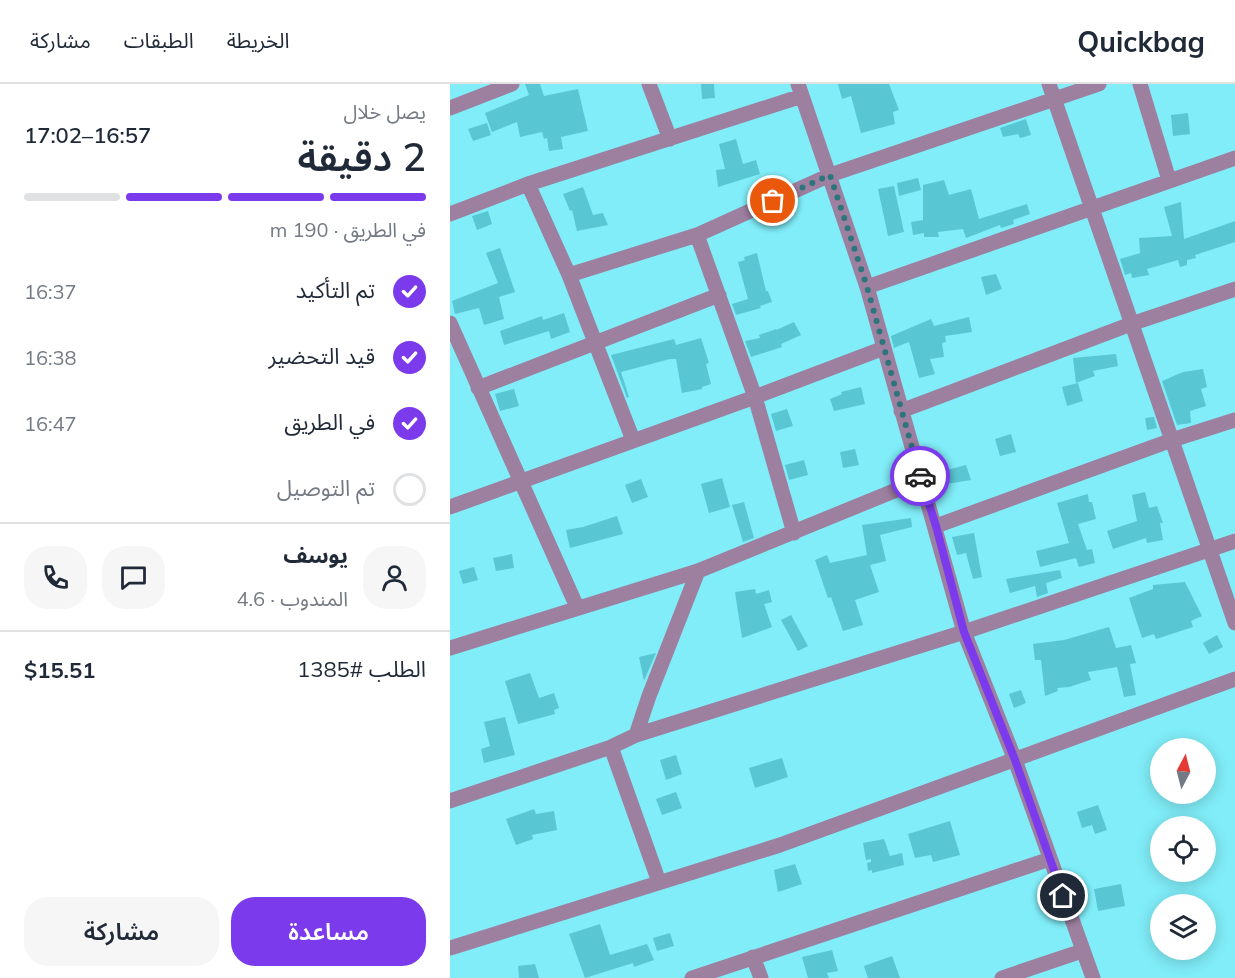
<!DOCTYPE html>
<html lang="ar">
<head>
<meta charset="utf-8">
<style>
  body { margin:0; font-family:Mulish,"Noto Sans Arabic",sans-serif; background:#f6f6f7; color:#1f2937; direction:rtl; height:100vh; display:flex; flex-direction:column; font-size:22px; white-space:nowrap }
  * { box-sizing:border-box; margin:0 }
  p { font-size:20px; color:#747a83 }
  .icon { flex:none; width:33px; height:33px; fill:none; stroke:currentColor; stroke-width:2; stroke-linecap:round; stroke-linejoin:round }
  .map { position:relative; flex:1; overflow:hidden; direction:ltr }
  .drawer { display:flex; flex-direction:column; background:#fff; width:450px }
  .drawer>* { flex:none }
  .needle { width:39px; rotate:7deg }
  .tools { position:absolute; left:700px; top:654px; display:grid; gap:12px }
  .tools a { display:grid; place-items:center; width:66px; height:66px; border-radius:50%; background:#fff; box-shadow:0 3px 15px #0003; font-size:30px }
  .pin { position:absolute; display:grid; place-items:center; width:51px; height:51px; color:#fff; margin:-26px; border:3px solid #fff; border-radius:50%; box-shadow:0 2px 6px #0007 }
  .courier { position:absolute; display:grid; place-items:center; width:60px; height:60px; margin:-30px; border:4px solid #7c3aed; border-radius:50%; background:#fff; color:#222; box-shadow:0 2px 8px #0007 }
  .summary em { font-style:normal; font-weight:600 }
  .summary div { display:flex; flex-direction:column-reverse }
  .summary { display:flex; align-items:center; justify-content:space-between; height:102px; padding:0 24px }
  h1 { font-size:39px; font-weight:600; line-height:45px }
  .bar { display:grid; grid-template-columns:repeat(4,1fr); gap:9px 6px; align-content:center; height:72px; padding:0 24px }
  .bar i { height:8px; border-radius:4px; background:#e0e1e3 }
  .bar .on { background:#7c3aed }
  .bar p { grid-column:span 4 }
  .line { display:flex; align-items:center; gap:15px; padding:0 24px; border-top:2px solid #e0e1e3 }
  .line div { flex:1 }
  .round { display:grid; place-items:center; flex:none; width:63px; height:63px; border-radius:24px; background:#f6f6f7 }
  ol { padding:0 24px; list-style:none }
  li { display:flex; align-items:center; gap:18px; height:66px }
  li p { margin-inline-start:auto }
  li .icon { padding:6px; border-radius:50%; background:#7c3aed; color:#fff; stroke-width:4 }
  li:last-child { color:#747a83 }
  li i { width:33px; height:33px; border:3px solid #e0e1e3; border-radius:50% }
  .button { display:flex; gap:12px; margin-top:auto; padding:12px 24px }
  .button a { flex:1; height:69px; border-radius:24px; background:#7c3aed; color:#fff; font-size:24px; font-weight:600; line-height:69px; text-align:center }
  .button a+a { background:#f6f6f7; color:#1f2937 }
  header { display:flex; align-items:center; gap:36px; box-sizing:border-box; height:84px; padding:0 30px; background:#fff; border-bottom:2px solid #e0e1e3 }
  header strong { font-size:28px }
  nav { display:flex; gap:33px; margin-inline-start:auto; font-size:21px }
  main { display:flex; flex:1; min-height:0 }
  .map>svg:first-child { display:block }
  .building { fill:#59c7d3 }
  .lines { fill:none; stroke-linecap:round; stroke-linejoin:round }
  .minor { stroke:#9d7f9f; stroke-width:15 }
  .done { stroke:#2d757c; stroke-width:6; stroke-dasharray:0 10.8 }
  .route { stroke:#7c3aed; stroke-width:8 }
</style>
</head>
<body>
<header>
<strong>Quickbag</strong>
<nav><a>الخريطة</a><a>الطبقات</a><a>مشاركة</a></nav>
</header>
<main>
<div class="map">
<svg width="785" height="894" viewBox="0 0 785 894">
  <rect width="100%" height="100%" fill="#80edf8"/>
  <!-- building -->
  <path class="building" d="M75,0H90L94,12L128,5L138,47L111,53L113,65L99,67L97,54L94,55L92,48L70,53L67,38L42,48L35,29L79,11Z
    M251,0H264L265,14L252,15Z
    M388,0H439L449,26L443,28L445,40L411,49L401,12L392,15Z
    M738,29L740,50L723,52L721,31Z
    M576,35L581,51L570,54L568,50L553,53L550,44Z
    M37,39L41,51L23,57L18,45Z
    M286,55L293,80L306,76L310,90L268,103L266,86L275,85L269,60Z
    M468,94L471,106L449,112L447,99Z
    M494,96L499,111L521,105L529,135L577,120L580,130L563,136L564,140L551,144L550,141L516,154L513,145L488,148L489,153H474V149L463,151L461,138L473,136V101Z
    M444,102L454,148L438,152L428,105Z
    M133,103L143,131L153,129L158,141L127,147L122,126L120,127L113,110Z
    M731,118L734,155L785,137V158L745,171L746,174L737,176V181L730,183L728,176L697,185L699,191L682,194L681,189L675,191L670,175L690,169L689,154L722,152L714,123Z
    M38,127L42,140L27,146L22,132Z
    M50,164L65,208L49,213L54,235L34,241L29,224L5,230L2,217L48,199L36,169Z
    M307,169L316,207H318L322,218L310,222L311,224L286,231L282,220L298,215L288,178L295,176L294,173Z
    M546,190L552,205L536,211L531,193Z
    M114,229L120,248L101,255L99,247L54,261L50,247L92,232L93,236Z
    M519,233L522,248L495,252L496,258L492,259L494,273L480,275L485,290L469,294L459,258L444,264L441,252L481,235L484,242Z
    M344,238L351,251L331,260L332,263L301,273L295,257L310,254L309,251L326,245V246Z
    M251,254L259,279L256,280L261,300L252,303V305L232,309L226,275H220L171,288L179,313L177,314L161,271L224,255L226,261Z
    M666,270L668,282L643,287L645,292L626,299L623,274Z
    M753,285L757,303L751,305L756,322L740,327L741,339L727,341L712,297L733,288Z
    M628,299L633,317L617,322L612,303Z
    M411,303L415,320L384,327L380,315L392,310L391,308Z
    M64,305L69,322L50,327L45,310Z
    M337,325L343,342L326,347L321,330Z
    M704,333L707,344L697,346L695,334Z
    M561,350L566,368L550,372L545,355Z
    M405,365L409,381L393,384L390,368Z
    M354,376L358,391L339,396L335,381Z
    M516,381L521,396L484,402L482,390Z
    M272,394L280,423L259,429L251,400Z
    M191,395L198,413L182,419L175,401Z
    M695,408L699,424L707,422L713,439H710L713,456L697,459L696,454L663,465L657,447L687,437L682,411Z
    M638,410L639,418H642L646,435L628,440L637,466L642,465L645,479L629,483L626,474L590,483L586,467L619,459L607,419Z
    M294,418L304,454L293,458L282,421Z
    M167,432L173,450L120,464L116,446L133,443Z
    M461,434L462,443L430,451L436,477L420,481L429,508L405,516L413,541L393,547L381,513L378,514L365,476L377,471L380,479L417,471L412,441Z
    M524,449L532,493L523,495L516,469L507,471L502,453Z
    M62,470L64,484L46,487L43,474Z
    M24,483L28,496L13,500L9,487Z
    M610,486L612,494L596,499L598,509L587,513L585,502L560,509L556,495Z
    M735,498L752,532L741,537L743,543L706,555L704,550L692,554L679,514L703,505V501Z
    M305,505L306,510L319,506L322,518L314,520L322,543L292,554L285,508Z
    M341,531L358,562L348,567L331,536Z
    M659,543L666,564L681,561L686,579L680,580L686,611L674,613L667,583L638,588L641,596L619,603L607,604L608,607L595,612L591,576H585L583,560L614,556Z
    M767,551L773,563L759,570L753,559Z
    M206,569L194,597L189,573Z
    M80,589L89,614L104,609L109,624L104,626L105,630L68,640L55,597Z
    M571,606L576,619L564,624L559,610Z
    M55,633L65,671L34,679L31,665L40,662L34,638Z
    M226,671L232,690L216,696L210,676Z
    M332,674L338,693L305,704L299,684Z
    M226,708L232,724L212,731L206,715Z
    M648,721L657,746L645,750L642,741L632,744L627,728Z
    M84,725L86,730L104,727L107,746L82,751L83,755L66,761L56,735Z
    M500,737L510,771L483,778L481,771L465,774L458,750Z
    M434,755L440,772L452,769L454,781L422,789V786L418,787L417,779L421,778V775L416,776L413,759Z
    M345,780L352,800L328,808L324,786Z
    M671,800L675,822L648,827L644,805Z
    M150,840L160,871L197,860L204,876L184,883L183,879L135,894L119,850Z
    M220,849L224,862L207,867L203,854Z
    M382,866L388,887L377,889L379,894H358L352,873Z
    M442,872L450,894H418L414,882Z
    M85,880L89,894H69L68,882Z"/>
  <g class="lines">
    <!-- minor -->
    <path class="minor" d="M199,0L220,55
      M348,0L417,203L514,548L565,676L643,894
      M599,0L785,539
      M690,0L719,96
      M0,24L62,0
      M78,100L119,191L183,356
      M0,130L78,100L352,12
      M247,151L305,313L344,449
      M119,191L247,151L380,91L649,0
      M417,203L785,74
      M0,239L127,523
      M28,304L269,211
      M451,327L681,240L785,205
      M0,423L305,313L434,264
      M486,442L722,356L785,336
      M0,564L248,487
      M186,651L514,548L785,457
      M161,663L209,798
      M0,717L161,663L186,651L199,612L248,487L471,396
      M0,864L330,761L785,595
      M303,873L311,894
      M242,894L600,775
      M552,894L632,867"/>
  </g>
  <g class="lines">
    <!-- done -->
    <path class="done" d="M323,117L380,91L417,203L470,392"/>
    <!-- route -->
    <path class="route" d="M470,392L486,442L514,548L565,676L613,812"/>
  </g>
</svg>
<div class="tools">
<a><svg class="needle" viewBox="-14 -14 28 28"><path d="M0-13l5 13h-10z" fill="#e53935"/><path d="M0 13l5-13h-10z" fill="#747a83"/></svg></a>
<a><svg class="icon" aria-label="locate" viewBox="0 0 24 24"><circle cx="12" cy="12" r="6"/><path d="M12 2v4M12 18v4M2 12h4M18 12h4"/></svg></a>
<a><svg class="icon" aria-label="layers" viewBox="0 0 24 24"><path d="M12 4l9 5-9 5-9-5zM3 14l9 5 9-5"/></svg></a>
</div>
<div class="pin" style="left:323px;top:117px;background:#ea580c"><svg class="icon" aria-label="bag" viewBox="0 0 24 24"><path d="M5 8h14l-1 12H6zM9 8a3 3 0 0 1 6 0"/></svg></div>
<div class="pin" style="left:613px;top:812px;background:#1f2937"><svg class="icon" aria-label="home" viewBox="0 0 24 24"><path d="M3 11l9-7 9 7M6 9v11h12V9"/></svg></div>
<div class="courier" style="left:470px;top:392px"><svg class="icon" aria-label="car" viewBox="0 0 24 24"><path d="M5 17H2v-5l4-1 3-4h7l3 4 3 1v5h-3M9 17h6M6 11h13"/><circle cx="7" cy="17" r="2"/><circle cx="17" cy="17" r="2"/></svg></div>
</div>
<section class="drawer">
<div class="summary"><div><h1>2 دقيقة</h1><p>يصل خلال</p></div><em>16:57–17:02</em></div>
<div class="bar"><i class="on"></i><i class="on"></i><i class="on"></i><i></i><p>في الطريق · 190 m</p></div>
<ol>
<li><svg class="icon" aria-label="check" viewBox="0 0 24 24"><path d="M5 12l5 5 9-10"/></svg>تم التأكيد<p>16:37</p></li>
<li><svg class="icon" aria-label="check" viewBox="0 0 24 24"><path d="M5 12l5 5 9-10"/></svg>قيد التحضير<p>16:38</p></li>
<li><svg class="icon" aria-label="check" viewBox="0 0 24 24"><path d="M5 12l5 5 9-10"/></svg>في الطريق<p>16:47</p></li>
<li><i></i>تم التوصيل</li>
</ol>
<div class="line" style="height:108px"><a class="round"><svg class="icon" aria-label="person" viewBox="0 0 24 24"><circle cx="12" cy="8" r="4"/><path d="M4 21q1-7 8-7t8 7"/></svg></a><div><b>يوسف</b><p>المندوب · 4.6</p></div><a class="round"><svg class="icon" aria-label="chat" viewBox="0 0 24 24"><path d="M4 5h16v11H9l-5 4z"/></svg></a><a class="round"><svg class="icon" aria-label="phone" viewBox="0 0 24 24"><path d="M5 4h4l2 5-3 2q2 4 5 5l2-3 5 2v4C11 20 4 13 5 4z"/></svg></a></div>
<div class="line" style="height:78px"><div>الطلب #1385</div><b>$15.51</b></div>
<div class="button"><a>مساعدة</a><a>مشاركة</a></div>
</section>
</main>
</body>
</html>
